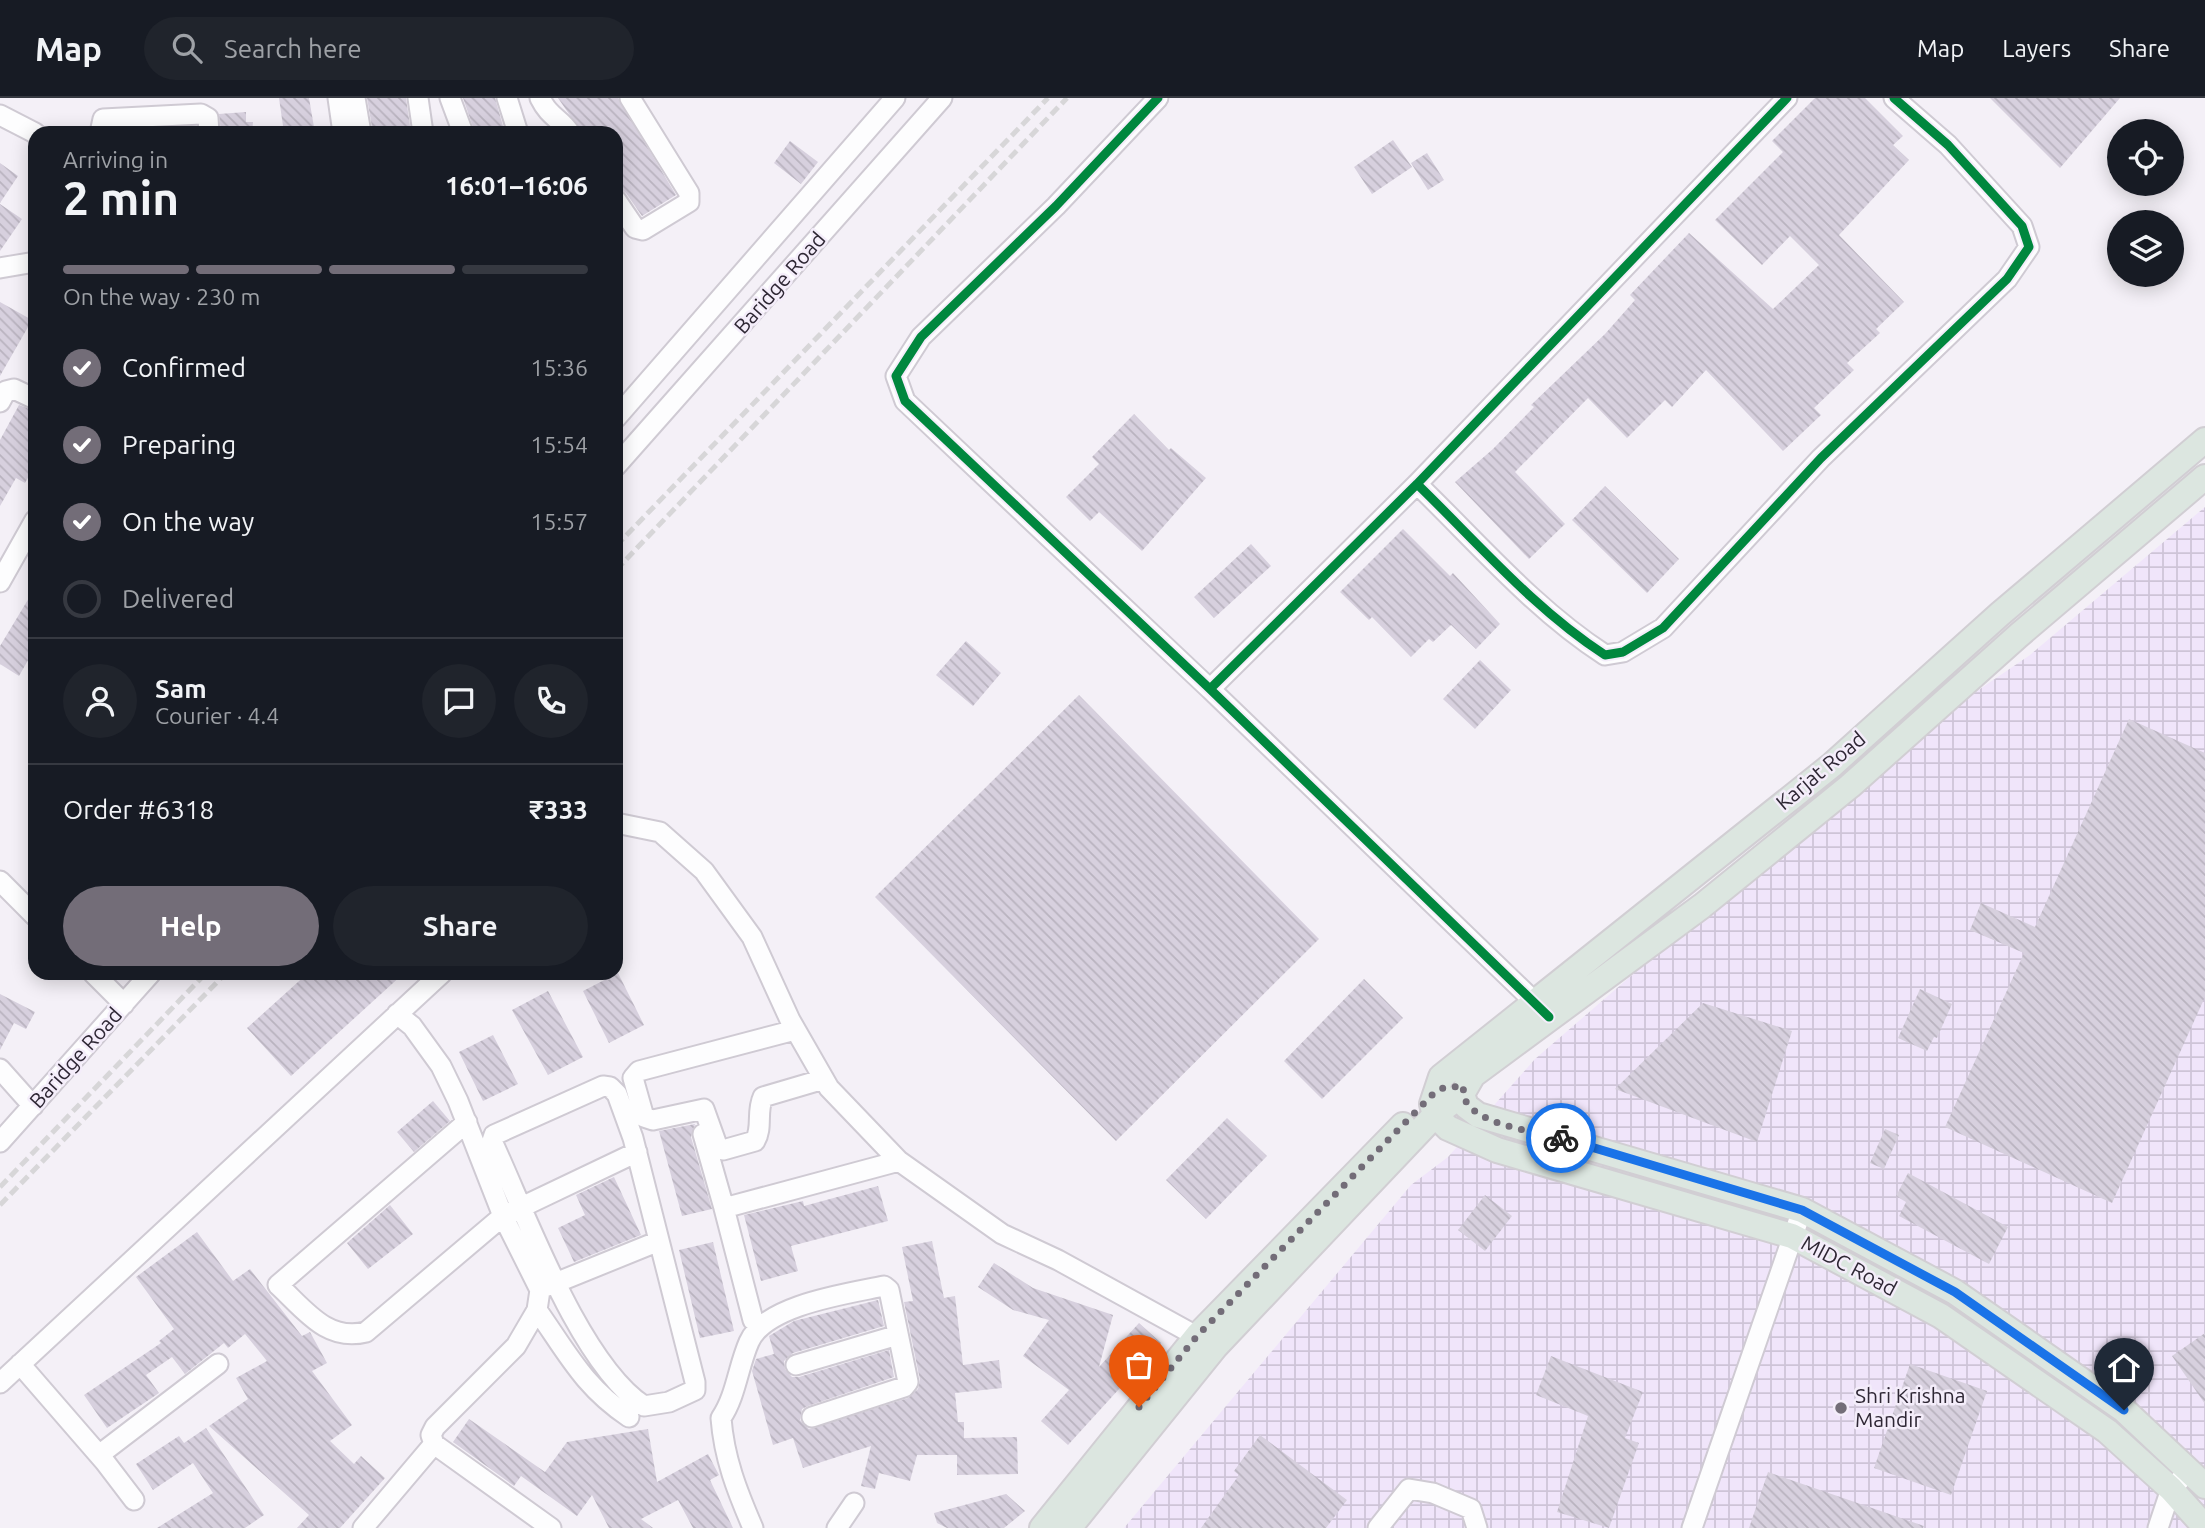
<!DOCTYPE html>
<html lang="en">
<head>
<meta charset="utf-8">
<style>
  body { margin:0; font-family:Ubuntu,sans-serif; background:#20242c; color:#f1f3f6; height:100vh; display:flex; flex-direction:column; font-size:26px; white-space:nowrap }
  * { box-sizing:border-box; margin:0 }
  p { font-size:23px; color:#9ea1a6 }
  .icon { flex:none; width:38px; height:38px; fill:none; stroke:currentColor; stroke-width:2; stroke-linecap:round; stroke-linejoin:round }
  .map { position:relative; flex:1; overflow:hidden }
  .panel { position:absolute; left:28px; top:28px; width:595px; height:854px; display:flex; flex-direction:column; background:#171b24; border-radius:21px; box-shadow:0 4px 18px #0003 }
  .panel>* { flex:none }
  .controls { position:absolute; left:2107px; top:21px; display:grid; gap:14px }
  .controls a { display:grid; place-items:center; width:77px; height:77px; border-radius:50%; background:#171b24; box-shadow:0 4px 18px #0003; font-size:35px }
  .pin { position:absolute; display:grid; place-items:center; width:60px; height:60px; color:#fff; margin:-72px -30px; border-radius:50% 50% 50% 0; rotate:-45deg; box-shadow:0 0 7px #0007 }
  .pin .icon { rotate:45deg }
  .courier { position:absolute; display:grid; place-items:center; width:70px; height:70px; margin:-35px; border:5px solid #1a73e8; border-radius:50%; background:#fff; color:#222; box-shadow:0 2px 9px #0007 }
  .headline em { font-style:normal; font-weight:700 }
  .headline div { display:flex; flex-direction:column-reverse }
  .headline { display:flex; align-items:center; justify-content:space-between; height:119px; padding:0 35px }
  h1 { font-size:46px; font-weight:700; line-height:52px }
  .bar { display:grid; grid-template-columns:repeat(4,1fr); gap:10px 7px; align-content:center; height:84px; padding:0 35px }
  .bar i { height:9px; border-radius:5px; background:#363941 }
  .bar .current { background:#736d78 }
  .bar p { grid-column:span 4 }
  .line { display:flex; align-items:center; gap:18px; padding:0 35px; border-top:2px solid #363941 }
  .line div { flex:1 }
  .round { display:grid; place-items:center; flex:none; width:74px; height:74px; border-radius:37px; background:#20242c }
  ol { padding:0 35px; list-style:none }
  li { display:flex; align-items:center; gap:21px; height:77px }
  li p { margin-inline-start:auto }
  li .icon { padding:7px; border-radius:50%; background:#736d78; color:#fff; stroke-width:4 }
  li:last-child { color:#9ea1a6 }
  li i { width:38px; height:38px; border:4px solid #363941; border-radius:50% }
  .action { display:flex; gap:14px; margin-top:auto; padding:14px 35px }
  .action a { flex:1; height:80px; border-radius:42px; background:#736d78; color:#fff; font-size:28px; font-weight:700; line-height:80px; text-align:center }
  .action a+a { background:#20242c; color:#f1f3f6 }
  header { display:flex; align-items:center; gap:42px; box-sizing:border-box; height:98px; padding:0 35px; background:#171b24; border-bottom:2px solid #363941 }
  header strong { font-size:33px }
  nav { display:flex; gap:38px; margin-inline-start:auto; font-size:24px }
  .search { width:490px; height:63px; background:#20242c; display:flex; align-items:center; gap:18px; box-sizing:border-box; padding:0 24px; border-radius:38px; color:#9ea1a6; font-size:26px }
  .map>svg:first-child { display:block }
  .industrial { fill:url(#industrial-grid) }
  .building { fill:url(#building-back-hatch) }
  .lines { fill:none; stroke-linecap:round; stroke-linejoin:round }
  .minor-casing { stroke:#cfcad3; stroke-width:23 }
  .major-casing { stroke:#d1ced3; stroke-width:28 }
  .minor { stroke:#fdfdfe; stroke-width:19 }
  .major { stroke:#dce6e0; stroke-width:24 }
  .rail { stroke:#d7d6d8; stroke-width:5; stroke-dasharray:10 5; stroke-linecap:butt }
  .cycleway-casing { stroke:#f4edfa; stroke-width:13 }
  .cycleway { stroke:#00873e; stroke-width:9 }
  .done { stroke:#736d78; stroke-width:7; stroke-dasharray:0 12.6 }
  .route { stroke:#1a73e8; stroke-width:9 }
  .poi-dot { fill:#736d78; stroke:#f4edfa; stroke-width:2.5 }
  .labels { text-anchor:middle; stroke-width:5; stroke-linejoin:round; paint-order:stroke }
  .street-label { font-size:21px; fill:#2e2734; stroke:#f4edfa }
  .poi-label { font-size:21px; fill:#2e2734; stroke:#f4edfa; text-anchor:start }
</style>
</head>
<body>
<header>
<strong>Map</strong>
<div class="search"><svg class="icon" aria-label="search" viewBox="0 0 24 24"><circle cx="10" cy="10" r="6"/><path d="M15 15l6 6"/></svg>Search here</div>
<nav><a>Map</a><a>Layers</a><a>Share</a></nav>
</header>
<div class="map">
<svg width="2205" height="1430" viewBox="0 0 2205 1430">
  <defs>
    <pattern id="industrial-grid" width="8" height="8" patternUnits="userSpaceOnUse" patternTransform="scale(1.75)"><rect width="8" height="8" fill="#f0e5fa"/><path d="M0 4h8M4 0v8" fill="none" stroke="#cec4d7"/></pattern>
    <pattern id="building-back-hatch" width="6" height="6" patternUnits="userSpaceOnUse" patternTransform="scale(1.75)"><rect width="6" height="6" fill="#d7d0de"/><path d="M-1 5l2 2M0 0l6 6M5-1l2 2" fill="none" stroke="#b9b3bf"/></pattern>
  </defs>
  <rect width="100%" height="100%" fill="#f4f0f7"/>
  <!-- industrial -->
  <path class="industrial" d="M2205,409V1430H1124L1411,1087L1448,1059L1535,961L1803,729L1930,625L2030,557Z"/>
  <!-- building -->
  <path class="building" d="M279,0H309L315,35H284Z
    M367,0H406L411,35H373Z
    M463,0H495L505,35H475Z
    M558,0H618L676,97L642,118L626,95L616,87V35H582Z
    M1815,0H1865L1903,38L1893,47L1909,62L1839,137L1904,204L1876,231L1880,235L1847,265L1854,272L1814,310L1821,317L1783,353L1706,272L1672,309L1665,302L1627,340L1588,300L1515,374L1565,426L1529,461L1455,384L1493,351L1534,309L1531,307L1605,236L1635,202L1630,197L1689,135L1773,211L1819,167L1790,138L1762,167L1715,122L1783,54L1772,43Z
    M1990,0H2120L2060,70Z
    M246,14V24H253L252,35H221L219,16Z
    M196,29L197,35H113V33Z
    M1393,42L1412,69L1372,96L1354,69Z
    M790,43L818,64L801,86L774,65Z
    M1427,55L1444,82L1428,92L1411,65Z
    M0,65L18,78L0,105Z
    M0,106L22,121L0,153Z
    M0,204L32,222L0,278Z
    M19,307L35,313V367L25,385L16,380L0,408V342Z
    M1134,316L1169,352L1171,350L1206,380L1142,453L1099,414L1090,423L1066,399L1099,366L1092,359Z
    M1605,388L1679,461L1647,495L1572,422Z
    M1403,431L1450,478L1453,475L1500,526L1476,551L1451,527L1433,544L1429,541L1411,559L1372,519L1369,522L1340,494Z
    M1251,446L1271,468L1214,520L1194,499Z
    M35,490V550L19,578L0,566V548Z
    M966,543L1001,575L973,608L936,577Z
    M1480,562L1511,592L1475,631L1443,601Z
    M1079,597L1319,841L1116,1043L875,799Z
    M2129,621L2205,655V899L2112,1105L1945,1029L2024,855L1970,832L1981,805L2035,829Z
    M308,875H404L291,978L247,930Z
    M618,875L644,927L609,945L583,893Z
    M1364,881L1403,920L1322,1001L1284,963Z
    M1920,891L1952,906L1937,940L1934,939L1927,953L1898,940Z
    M548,893L583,959L548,977L512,912Z
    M0,896L35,914L26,931L14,925L0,952Z
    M1703,905L1792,933L1757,1044L1615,991Z
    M493,937L518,986L483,1003L459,954Z
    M433,1003L450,1023L414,1054L397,1034Z
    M1227,1020L1267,1058L1206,1121L1166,1082Z
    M695,1026L691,1039L712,1111L682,1118L659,1033Z
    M1885,1031L1899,1037L1884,1071L1870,1065Z
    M1908,1075L2008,1129L1989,1166L1899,1118L1906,1104L1896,1098Z
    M614,1079L641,1137L574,1164L558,1130L585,1117L576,1097Z
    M878,1088L888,1123L791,1148L798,1173L761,1183L744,1117L803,1103L804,1108Z
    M1485,1097L1512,1118L1485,1153L1458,1132Z
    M390,1107L413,1136L368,1171L347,1145Z
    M197,1134L233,1183L250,1171L302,1238L310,1234L327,1265L312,1273L352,1327L330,1343L354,1366L361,1358L385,1380L340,1430H297L309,1417L209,1328L248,1301L236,1280L267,1263L245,1236L228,1250L224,1245L185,1276L172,1259L146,1277L159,1295L107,1330L84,1297L161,1245L159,1243L174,1231L136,1179Z
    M932,1143L944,1200L955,1198L963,1267L999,1262L1002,1290L955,1295L958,1324H964V1340L1017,1339L1018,1376L957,1377V1357H917L910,1383L879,1375L875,1391L861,1388L871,1348L803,1370L793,1340L773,1347L752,1273L756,1261L774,1256L769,1238L794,1223L878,1202L884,1228L793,1255L784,1263L785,1271L792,1279H799L889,1252L894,1279L808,1308L802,1311L800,1322L809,1331L908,1300L918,1291L920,1282L904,1204L913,1203L902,1149Z
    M713,1144L734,1233L700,1240L679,1152Z
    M994,1165L1033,1190L1113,1217L1099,1269L1139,1225L1161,1245L1068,1347L1041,1323L1069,1292L1023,1258L1049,1222L1013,1212L978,1189Z
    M2205,1235V1306L2172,1258Z
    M1551,1258L1643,1294L1625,1340L1639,1345L1609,1430L1557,1414L1588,1318L1536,1297Z
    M1910,1266L1987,1293L1951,1397L1874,1370Z
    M469,1321L545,1374L567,1344L648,1331L657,1384L708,1356L719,1377L710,1382L733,1430H693L678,1402L641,1421L653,1430H609L592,1397L577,1418L521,1378L514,1388L453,1344Z
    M206,1330L264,1417L245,1430H157L213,1395L193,1365L153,1392L136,1366L179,1338L184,1345Z
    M1260,1337L1347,1402L1326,1430H1201L1239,1377L1234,1373Z
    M1768,1374L1924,1428L1923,1430H1749Z
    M1006,1396L1025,1413L1004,1430H947L937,1425L934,1415Z"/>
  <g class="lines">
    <!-- minor casing -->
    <g class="minor-casing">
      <path id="minor" d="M338,0L343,35
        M355,0L361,35
        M418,0L423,35
        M450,0L463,35
        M507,0L518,35
        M540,0C550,20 559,19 570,35
        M1158,0L1056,108L921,239L896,278L905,303L1210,591
        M0,17L35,35
        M100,35L103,21L201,16L208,20L209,35
        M616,102L635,130L643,132L689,104V95L630,0
        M0,170L35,164
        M0,304L6,293L14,291L35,301
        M616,320L895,0
        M616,368L942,0
        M1417,386C1477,444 1534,511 1605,557L1623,554L1663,530L1821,360L2007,181L2029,149L2022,128L1948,47L1894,0
        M0,484L35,422
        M616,725L660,734L704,773L752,839L790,922L829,990L899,1063L1002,1136L1058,1162L1209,1245
        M0,783L35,818
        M93,875L124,906
        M1544,913L1210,591L1417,386L1787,0
        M397,916L412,928L441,968L458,1003L503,1118L540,1192L537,1212L516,1248L435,1329L431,1337L434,1346L551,1430
        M795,932L639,973L633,980L644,1019L653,1022L704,1011L718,1050L723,1052L755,1043C763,1030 756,1014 763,999L824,981
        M0,971L33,1008
        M603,988L610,989L617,996L633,1040L695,1284V1292L669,1304L644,1308C579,1265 526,1116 492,1043L494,1037Z
        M467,1024L278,1187C305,1212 327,1244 366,1234L503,1118L637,1054
        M703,1036L724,1110L899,1063
        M0,1044L151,875
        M724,1110L753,1222
        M548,1188L659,1143
        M537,1212C568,1256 584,1289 629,1319
        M20,1266L105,1364L134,1402
        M796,1267L898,1237
        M0,1285L442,875
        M99,1357L218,1266
        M363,1430L434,1346
        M753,1430C737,1393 724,1360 721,1320C736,1298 738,1269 749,1244C765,1207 846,1196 884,1188L889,1192L908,1284L904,1289L812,1319
        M837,1430L854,1405
        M1378,1430L1409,1391L1433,1395L1471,1411L1477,1430
        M1692,1430L1802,1112
        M2158,1430L2171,1391L2180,1382"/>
    </g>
    <!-- major casing -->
    <g class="major-casing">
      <path id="major" d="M2205,342L2000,516L1832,667L1441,979L1432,1006L1435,1017L1448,1030L1497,1052L1792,1138L1941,1218L2107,1333L2171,1391L2205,1429
        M1462,996L1466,1008L1478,1017L1802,1112L1955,1194L2124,1312L2205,1388
        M1042,1430L1197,1238L1403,1027
        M1069,1430L1216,1248L1435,1017L1462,996L1473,977L1702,808L1850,688L2019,537L2205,379"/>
    </g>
    <!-- minor -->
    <use href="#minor" class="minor"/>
    <!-- major -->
    <use href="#major" class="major"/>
    <!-- rail -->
    <path class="rail" d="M616,448L1048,0
      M616,472L1067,0
      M0,1089L206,875
      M0,1107L226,875"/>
    <!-- cycleway casing -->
    <g class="cycleway-casing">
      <path id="cycleway" d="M1158,0L1056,108L921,239L896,278L905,303L1210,591
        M1417,386C1477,444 1534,511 1605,557L1623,554L1663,530L1821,360L2007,181L2029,149L2022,128L1948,47L1894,0
        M1549,919L1210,591L1417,386L1787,0"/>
    </g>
    <!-- cycleway -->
    <use href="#cycleway" class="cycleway"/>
  </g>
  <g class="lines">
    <!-- done -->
    <path class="done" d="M1139,1309L1197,1238L1433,996L1443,990L1464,988C1455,1024 1535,1034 1561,1040"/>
    <!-- route -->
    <path class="route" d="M1561,1040L1802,1112L1955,1194L2124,1312"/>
  </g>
  <!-- markers -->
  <circle class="poi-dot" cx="1841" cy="1310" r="7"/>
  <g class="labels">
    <!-- street labels -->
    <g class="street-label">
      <text transform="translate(780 185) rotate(-49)" y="7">Baridge Road</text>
      <text transform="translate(1821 673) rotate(-40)" y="7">Karjat Road</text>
      <text transform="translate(76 960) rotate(-48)" y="7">Baridge Road</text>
      <text transform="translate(1849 1168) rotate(28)" y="7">MIDC Road</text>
    </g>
    <!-- poi labels -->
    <g class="poi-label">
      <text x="1855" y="1305">Shri Krishna<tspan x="1855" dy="24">Mandir</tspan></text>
    </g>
  </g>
</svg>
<div class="controls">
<a><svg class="icon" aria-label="locate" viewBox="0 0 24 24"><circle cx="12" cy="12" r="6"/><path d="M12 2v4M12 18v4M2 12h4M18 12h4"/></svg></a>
<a><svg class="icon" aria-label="layers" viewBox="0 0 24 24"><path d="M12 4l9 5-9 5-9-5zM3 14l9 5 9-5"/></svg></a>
</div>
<div class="pin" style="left:1139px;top:1309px;background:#ea580c"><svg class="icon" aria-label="bag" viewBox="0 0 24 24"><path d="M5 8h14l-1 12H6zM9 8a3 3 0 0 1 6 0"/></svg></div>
<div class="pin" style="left:2124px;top:1312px;background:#1f2937"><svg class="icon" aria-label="home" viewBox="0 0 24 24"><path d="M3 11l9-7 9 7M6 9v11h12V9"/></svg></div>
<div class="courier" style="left:1561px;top:1040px"><svg class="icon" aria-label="bike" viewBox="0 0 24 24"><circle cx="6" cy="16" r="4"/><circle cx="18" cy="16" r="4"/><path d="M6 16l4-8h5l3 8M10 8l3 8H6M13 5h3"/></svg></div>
<section class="panel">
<div class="headline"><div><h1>2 min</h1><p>Arriving in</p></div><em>16:01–16:06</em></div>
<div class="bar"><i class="current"></i><i class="current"></i><i class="current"></i><i></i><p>On the way · 230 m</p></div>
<ol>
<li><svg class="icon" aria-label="check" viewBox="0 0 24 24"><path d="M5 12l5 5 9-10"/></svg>Confirmed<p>15:36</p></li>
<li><svg class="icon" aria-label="check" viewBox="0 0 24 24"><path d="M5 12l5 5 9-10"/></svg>Preparing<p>15:54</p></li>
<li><svg class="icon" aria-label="check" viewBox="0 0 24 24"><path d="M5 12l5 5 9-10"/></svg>On the way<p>15:57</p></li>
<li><i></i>Delivered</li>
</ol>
<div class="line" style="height:126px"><a class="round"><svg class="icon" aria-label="person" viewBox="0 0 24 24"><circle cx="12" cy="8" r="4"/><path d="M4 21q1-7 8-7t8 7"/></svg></a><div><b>Sam</b><p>Courier · 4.4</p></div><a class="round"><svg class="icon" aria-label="chat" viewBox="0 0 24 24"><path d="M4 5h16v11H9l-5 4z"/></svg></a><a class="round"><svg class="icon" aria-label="phone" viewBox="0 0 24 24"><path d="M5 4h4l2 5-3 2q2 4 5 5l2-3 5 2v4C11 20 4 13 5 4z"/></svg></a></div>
<div class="line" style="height:91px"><div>Order #6318</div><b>₹333</b></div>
<div class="action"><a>Help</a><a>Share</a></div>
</section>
</div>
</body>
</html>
